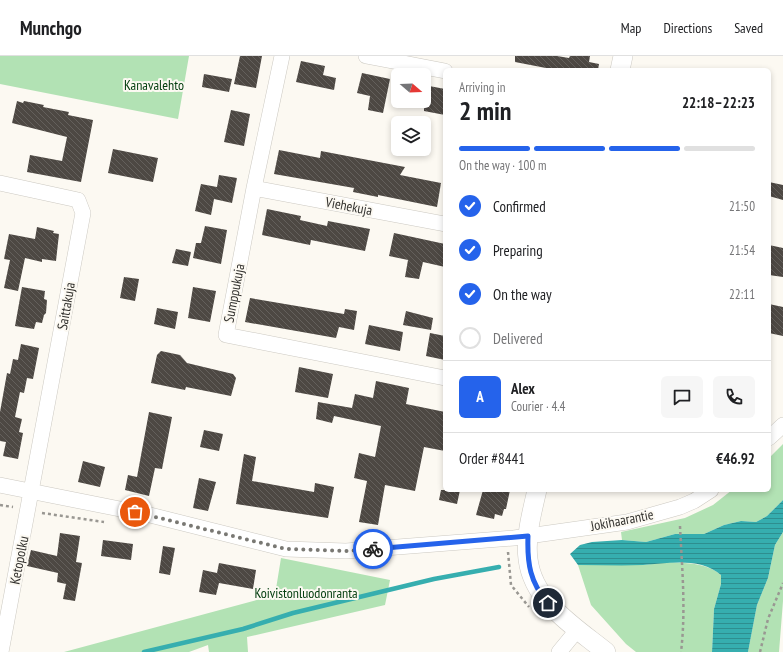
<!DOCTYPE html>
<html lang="en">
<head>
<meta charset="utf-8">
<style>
  body { margin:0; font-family:"PT Sans Narrow",sans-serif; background:#f6f6f6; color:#202124; height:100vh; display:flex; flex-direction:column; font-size:15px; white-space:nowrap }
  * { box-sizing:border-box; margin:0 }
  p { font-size:13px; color:#757577 }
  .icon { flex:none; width:22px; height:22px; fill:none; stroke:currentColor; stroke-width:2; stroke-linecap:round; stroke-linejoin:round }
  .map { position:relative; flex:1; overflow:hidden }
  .side { position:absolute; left:443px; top:12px; width:328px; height:424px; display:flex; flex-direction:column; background:#fff; border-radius:6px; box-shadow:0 2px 6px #0003 }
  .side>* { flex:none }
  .needle { width:26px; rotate:109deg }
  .controls { position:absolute; left:391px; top:12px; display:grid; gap:8px }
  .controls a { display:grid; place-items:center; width:40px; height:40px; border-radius:6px; background:#fff; box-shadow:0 2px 6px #0003; font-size:20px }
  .pin { position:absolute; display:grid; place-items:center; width:34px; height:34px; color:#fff; margin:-17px; border:2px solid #fff; border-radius:50%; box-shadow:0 1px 4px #0007 }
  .courier { position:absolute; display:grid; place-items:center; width:40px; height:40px; margin:-20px; border:3px solid #2563eb; border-radius:50%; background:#fff; color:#222; box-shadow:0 1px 5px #0007 }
  .summary em { font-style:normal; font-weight:600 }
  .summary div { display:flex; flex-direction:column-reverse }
  .summary { display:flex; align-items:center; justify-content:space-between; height:68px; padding:0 16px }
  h1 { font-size:26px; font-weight:600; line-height:30px }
  .bar { display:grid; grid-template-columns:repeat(4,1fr); gap:6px 4px; align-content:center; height:48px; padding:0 16px }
  .bar i { height:5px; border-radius:3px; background:#e0e0e0 }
  .bar .current { background:#2563eb }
  .bar p { grid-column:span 4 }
  .line { display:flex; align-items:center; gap:10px; padding:0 16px; border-top:1px solid #e0e0e0 }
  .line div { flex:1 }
  .round { display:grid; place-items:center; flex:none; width:42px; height:42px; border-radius:6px; background:#f6f6f6 }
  ol { padding:0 16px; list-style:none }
  li { display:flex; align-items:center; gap:12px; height:44px }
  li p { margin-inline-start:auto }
  li .icon { padding:4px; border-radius:50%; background:#2563eb; color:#fff; stroke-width:4 }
  li:last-child { color:#757577 }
  li i { width:22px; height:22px; border:2px solid #e0e0e0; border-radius:50% }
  header { display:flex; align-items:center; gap:24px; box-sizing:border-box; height:56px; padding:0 20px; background:#fff; border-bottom:1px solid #e0e0e0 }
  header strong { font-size:19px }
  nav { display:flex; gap:22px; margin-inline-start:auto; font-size:14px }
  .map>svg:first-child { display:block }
  .green { fill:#b2e2b4 }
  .water { fill:url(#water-rules) }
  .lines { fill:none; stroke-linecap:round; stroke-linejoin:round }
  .stream { stroke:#36aeaf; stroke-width:4.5 }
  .building { fill:url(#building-back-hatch) }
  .minor-casing { stroke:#ccc9c2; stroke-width:16 }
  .tertiary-casing { stroke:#ccc9c2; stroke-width:20 }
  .path { stroke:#999792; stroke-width:2.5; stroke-dasharray:3 3; stroke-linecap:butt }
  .minor { stroke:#fff; stroke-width:15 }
  .tertiary { stroke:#fff; stroke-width:19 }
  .done { stroke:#797873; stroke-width:4; stroke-dasharray:0 7.2 }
  .route { stroke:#2563eb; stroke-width:5 }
  .labels { text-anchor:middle; stroke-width:4; stroke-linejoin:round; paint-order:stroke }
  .park-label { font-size:14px; fill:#003c0d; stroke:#fcf9f2 }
  .street-label { font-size:14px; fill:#33322f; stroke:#fcf9f2 }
</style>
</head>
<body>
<header>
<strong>Munchgo</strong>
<nav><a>Map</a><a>Directions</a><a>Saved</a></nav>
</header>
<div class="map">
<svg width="783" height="596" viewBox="0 0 783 596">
  <defs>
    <pattern id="water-rules" width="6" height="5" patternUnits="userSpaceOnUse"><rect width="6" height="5" fill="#36aeaf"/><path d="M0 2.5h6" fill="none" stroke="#2e8e8f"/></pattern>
    <pattern id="building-back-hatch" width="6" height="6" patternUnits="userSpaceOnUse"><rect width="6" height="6" fill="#4d4843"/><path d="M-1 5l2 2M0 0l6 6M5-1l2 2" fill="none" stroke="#64605c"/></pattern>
  </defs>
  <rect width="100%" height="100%" fill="#fcf9f2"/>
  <!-- green -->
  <path class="green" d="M0,0H189L178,63L0,28Z
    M783,388V444L767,460L756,466L741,465L724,469L704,478H675L646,486L622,484L621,476L685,462L713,449L732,434H769V402Z
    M783,476V545L779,596H748L757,549L768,522L775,489Z
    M281,502L390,524L385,549L247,581L248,596H209L208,589L189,596H64L275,539Z
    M665,506C684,507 706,506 721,519V528L714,553L712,596H636L626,588L591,549L578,509H644Z"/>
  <!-- water -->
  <path class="water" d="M783,426V476L775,489L768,522L757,549L748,596H712L714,553L721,528V519C701,501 668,507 643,509C622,510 600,509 578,509L570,498L580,489L592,486L622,484L646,486L675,478H704L724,469L741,465L756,466L767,460L783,444Z"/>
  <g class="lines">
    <!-- stream -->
    <path class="stream" d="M144,596L243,573L293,557L434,523L499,511"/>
  </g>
  <!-- building -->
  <path class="building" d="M240,0H262L256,32L234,28Z
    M515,0H557L569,2L570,0H590L589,6L599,8L598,14H546V12L515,6Z
    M301,5L325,10L323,19L336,22L334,34L296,26Z
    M362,17L390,23L383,57L368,54L370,40L357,37Z
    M204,18L232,23L229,36L202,31Z
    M424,29L445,33V59L424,55Z
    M17,45L23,47L24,45L44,49L43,51L69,56L68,59L93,64L81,126L27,116L30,99L62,105L67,81L12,67Z
    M231,54L250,58L244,90L224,86Z
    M113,93L158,102L153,126L108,117Z
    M279,94L320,102L321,95L405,111L400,119L441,127L437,151L378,139V141L353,136L354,132L274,118Z
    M219,119L237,122L232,147L214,143L211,159L195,155L201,128L217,131Z
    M769,126L783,129V144L769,140Z
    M267,153L301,160L300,164L327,170L328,165L370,173L365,195L311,184L310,189L262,179Z
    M205,170L227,174L221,208L193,202L196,187H201Z
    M37,171L54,175L53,177L59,178L56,205L42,203V206L25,202L18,235L4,232L10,204L4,203L9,178L35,183Z
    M394,177L445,188V211L423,206L419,223L405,221L408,204L389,200Z
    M769,189L783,192V221L769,219Z
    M176,193L191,196L188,210L172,207Z
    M124,221L139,223L135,245L120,242Z
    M22,231L45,235L44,243L47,244L46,257L44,259L42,267L36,266L34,273L15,270Z
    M193,231L216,235L210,266L188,262Z
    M250,242L344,258L345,253L357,255L354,274L339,271L336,282L245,266Z
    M769,248L783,251V280L769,277Z
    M157,252L178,256L175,273L154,268Z
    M406,255L433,262L431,274L403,269Z
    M369,269L403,276L400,295L365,288Z
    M430,277L445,280V304L426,300Z
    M21,288L39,292L33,323L27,322L24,337L20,336L15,361L22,363L19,376L23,377L18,403L3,400L6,386L0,385V356L7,317L10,318L13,303L18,304Z
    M161,295L180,299L187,307L233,318L236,322L231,340L186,331L185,334L151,327L157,299Z
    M299,311L333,318L328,342L295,336Z
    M376,325L409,332L406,348L445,356V395L424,391L415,435L385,429L378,469L359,466L367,425L354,422L359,397L375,401L381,370L334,360L332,367L316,363L318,346L352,352L355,338L373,342Z
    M149,356L172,361L162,413L155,412L149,440L125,434L128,419L137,421Z
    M204,374L223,378L219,395L200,391Z
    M244,398L256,401L252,425L314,436L315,427L334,431L328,462L236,448Z
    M83,405L105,411L100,431L78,426Z
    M199,422L216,426L208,455L193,452Z
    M441,434H460L457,448L439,444Z
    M483,434H510L506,453H504L502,460L495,458L494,463L476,459Z
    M60,477L80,480L76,506L82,507L75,545L63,543L66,528L57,526L58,517L27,510L31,494L57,500Z
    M103,484L133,488L131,504L101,500Z
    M163,490L175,492L170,519L159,517Z
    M219,507L256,514L253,533L219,527L216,539L199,536L203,514L217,517Z"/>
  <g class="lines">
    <!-- minor casing -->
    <g class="minor-casing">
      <path id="minor" d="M282,0L254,132L226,279L445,322
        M366,0L445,15
        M0,127L78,144L83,157L1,596
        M254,132L445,168
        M769,382L783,369
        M0,429L150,459L286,493L346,495L514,482L627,466L680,451L694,445L711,434
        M559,596L578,573"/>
    </g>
    <!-- tertiary casing -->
    <g class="tertiary-casing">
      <path id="tertiary" d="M620,14L623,0
        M537,434C532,456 525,481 528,503C533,546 575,571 606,596"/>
    </g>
    <!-- path -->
    <path class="path" d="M0,449L13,451
      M42,457L104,466
      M680,470C682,512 686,554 681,596
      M508,496L511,529L529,551
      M760,596L768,563L783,527"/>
    <!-- minor -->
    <use href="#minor" class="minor"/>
    <!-- tertiary -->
    <use href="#tertiary" class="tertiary"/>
  </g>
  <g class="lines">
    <!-- done -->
    <path class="done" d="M135,456L286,493L346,495L373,493"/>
    <!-- route -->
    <path class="route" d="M373,493L528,480C527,507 530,527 548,547"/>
  </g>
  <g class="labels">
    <!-- park labels -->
    <g class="park-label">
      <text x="154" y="34">Kanavalehto</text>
      <text x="306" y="542">Koivistonluodonranta</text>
    </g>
    <!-- street labels -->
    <g class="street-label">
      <text transform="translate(349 150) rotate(11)" y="5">Viehekuja</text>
      <text transform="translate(234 237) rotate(-79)" y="5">Sumppukuja</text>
      <text transform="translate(66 250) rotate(-80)" y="5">Saittakuja</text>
      <text transform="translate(622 464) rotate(-11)" y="5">Jokihaarantie</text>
      <text transform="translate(19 504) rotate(-79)" y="5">Ketopolku</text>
    </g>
  </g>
</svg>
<div class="controls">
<a><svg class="needle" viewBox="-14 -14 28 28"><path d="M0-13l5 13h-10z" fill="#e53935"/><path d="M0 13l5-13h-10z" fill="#757577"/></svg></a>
<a><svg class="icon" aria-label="layers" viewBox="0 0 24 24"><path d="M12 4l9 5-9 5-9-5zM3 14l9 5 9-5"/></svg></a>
</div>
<div class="pin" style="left:135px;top:456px;background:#ea580c"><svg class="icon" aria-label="bag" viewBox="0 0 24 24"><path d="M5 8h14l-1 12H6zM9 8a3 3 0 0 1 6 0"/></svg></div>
<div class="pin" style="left:548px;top:547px;background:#1f2937"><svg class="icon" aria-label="home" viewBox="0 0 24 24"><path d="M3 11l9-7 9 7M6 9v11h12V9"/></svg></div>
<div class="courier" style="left:373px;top:493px"><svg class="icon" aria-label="bike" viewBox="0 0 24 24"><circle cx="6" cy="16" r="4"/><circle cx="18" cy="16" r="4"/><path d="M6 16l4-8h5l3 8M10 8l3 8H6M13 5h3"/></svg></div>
<section class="side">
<div class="summary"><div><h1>2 min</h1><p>Arriving in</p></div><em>22:18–22:23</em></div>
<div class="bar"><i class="current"></i><i class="current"></i><i class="current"></i><i></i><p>On the way · 100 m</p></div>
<ol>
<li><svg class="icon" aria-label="check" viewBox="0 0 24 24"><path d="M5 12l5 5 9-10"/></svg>Confirmed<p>21:50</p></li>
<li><svg class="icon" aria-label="check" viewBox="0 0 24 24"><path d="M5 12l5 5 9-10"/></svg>Preparing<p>21:54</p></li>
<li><svg class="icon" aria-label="check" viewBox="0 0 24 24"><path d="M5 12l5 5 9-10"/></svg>On the way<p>22:11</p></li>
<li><i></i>Delivered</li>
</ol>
<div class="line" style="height:72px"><b class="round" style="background:#2563eb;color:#fff">A</b><div><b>Alex</b><p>Courier · 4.4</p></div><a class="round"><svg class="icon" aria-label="chat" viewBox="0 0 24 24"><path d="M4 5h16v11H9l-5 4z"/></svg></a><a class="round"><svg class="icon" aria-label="phone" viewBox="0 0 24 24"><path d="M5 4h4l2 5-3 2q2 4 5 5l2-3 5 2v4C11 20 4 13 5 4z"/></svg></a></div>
<div class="line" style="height:52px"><div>Order #8441</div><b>€46.92</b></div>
</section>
</div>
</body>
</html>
